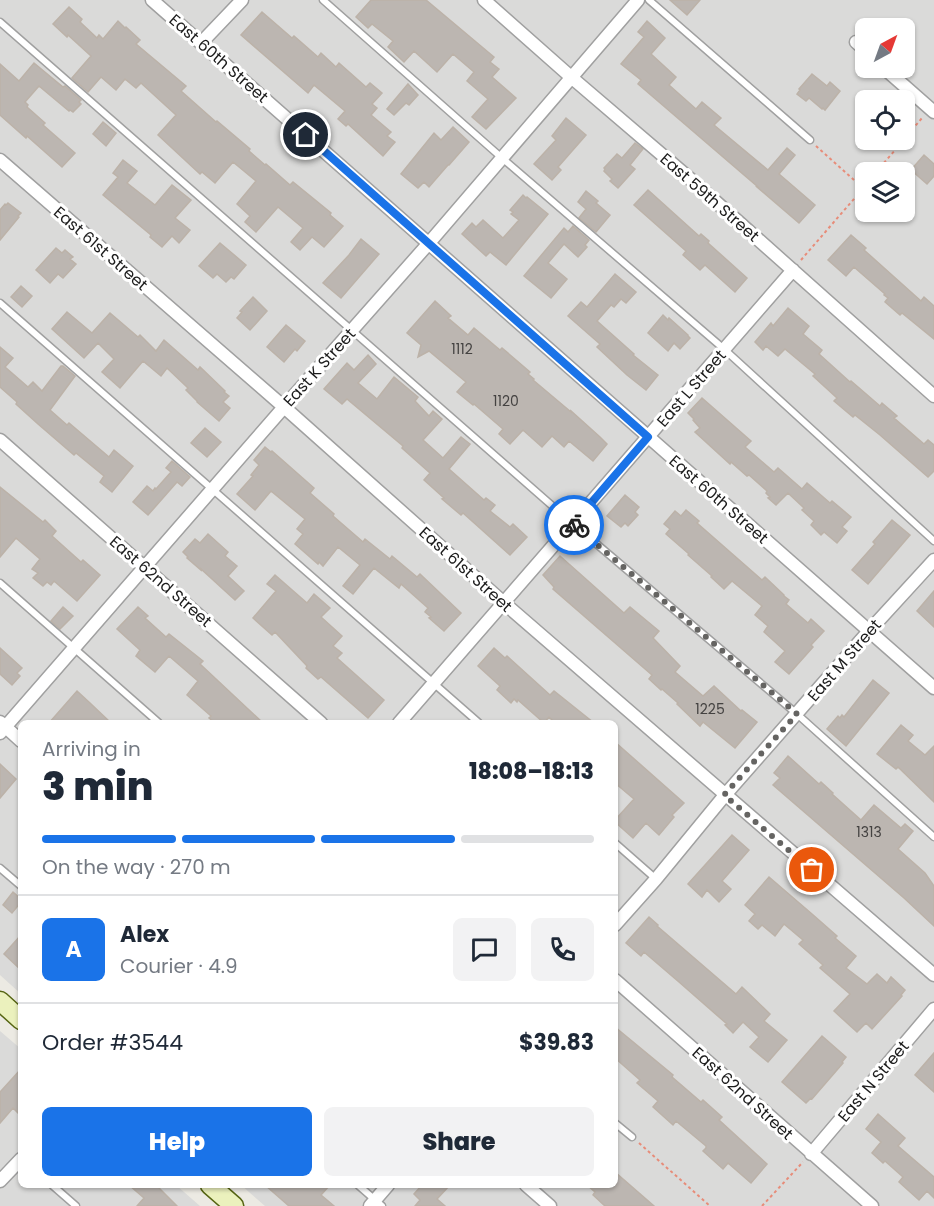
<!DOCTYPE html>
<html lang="en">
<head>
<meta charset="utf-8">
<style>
  body { margin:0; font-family:Poppins,sans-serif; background:#f2f2f3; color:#1f2937; height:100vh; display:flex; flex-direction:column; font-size:22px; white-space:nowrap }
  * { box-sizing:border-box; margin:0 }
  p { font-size:20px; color:#747a83 }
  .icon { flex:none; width:33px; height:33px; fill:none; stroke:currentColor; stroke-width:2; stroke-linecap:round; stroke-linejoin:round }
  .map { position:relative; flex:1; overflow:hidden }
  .sheet { position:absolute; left:18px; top:720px; width:600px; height:468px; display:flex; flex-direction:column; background:#fff; border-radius:9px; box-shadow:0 2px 4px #0004 }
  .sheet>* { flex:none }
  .needle { width:39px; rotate:41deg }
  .controls { position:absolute; left:855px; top:18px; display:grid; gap:12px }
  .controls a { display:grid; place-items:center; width:60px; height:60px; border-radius:9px; background:#fff; box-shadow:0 2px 4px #0004; font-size:30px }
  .pin { position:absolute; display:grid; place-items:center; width:51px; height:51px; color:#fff; margin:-26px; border:3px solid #fff; border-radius:50%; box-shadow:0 2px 6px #0007 }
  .courier { position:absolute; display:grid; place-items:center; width:60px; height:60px; margin:-30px; border:4px solid #1a73e8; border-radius:50%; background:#fff; color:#222; box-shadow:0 2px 8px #0007 }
  .head em { font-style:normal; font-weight:800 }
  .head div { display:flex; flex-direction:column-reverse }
  .head { display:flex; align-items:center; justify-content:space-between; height:102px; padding:0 24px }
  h1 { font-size:39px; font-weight:800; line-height:45px }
  .bar { display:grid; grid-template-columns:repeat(4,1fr); gap:9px 6px; align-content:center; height:72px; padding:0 24px }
  .bar i { height:8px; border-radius:4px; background:#e0e1e3 }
  .bar .current { background:#1a73e8 }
  .bar p { grid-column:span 4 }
  .line { display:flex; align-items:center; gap:15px; padding:0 24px; border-top:2px solid #e0e1e3 }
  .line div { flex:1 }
  .round { display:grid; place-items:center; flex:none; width:63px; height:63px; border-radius:9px; background:#f2f2f3 }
  .button { display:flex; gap:12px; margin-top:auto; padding:12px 24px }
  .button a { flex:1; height:69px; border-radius:9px; background:#1a73e8; color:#fff; font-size:24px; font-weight:800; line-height:69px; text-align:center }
  .button a+a { background:#f2f2f3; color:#1f2937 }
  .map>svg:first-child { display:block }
  .residential { fill:#dadad9; fill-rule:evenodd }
  .building { fill:#bcb6b1; stroke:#bcb2a8; stroke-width:1.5 }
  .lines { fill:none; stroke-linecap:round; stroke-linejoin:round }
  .lane-casing { stroke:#a0a0a0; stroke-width:9 }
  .street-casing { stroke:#a0a0a0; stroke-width:15 }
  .secondary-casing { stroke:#566512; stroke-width:21 }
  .path { stroke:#e78c79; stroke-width:2; stroke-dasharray:3 3; stroke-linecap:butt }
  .lane { stroke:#fff; stroke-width:6 }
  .street { stroke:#fff; stroke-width:12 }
  .secondary { stroke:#ebf1bd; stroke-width:18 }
  .done { stroke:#656462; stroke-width:6; stroke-dasharray:0 10.8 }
  .route { stroke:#1a73e8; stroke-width:8 }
  .labels { text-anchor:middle; stroke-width:6; stroke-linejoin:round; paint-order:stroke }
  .number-label { font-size:14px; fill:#444241 }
  .street-label { font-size:16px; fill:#1c1c1c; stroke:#fff }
</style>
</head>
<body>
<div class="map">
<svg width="934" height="1206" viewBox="0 0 934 1206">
  <rect width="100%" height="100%" fill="#eceae3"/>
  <!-- residential -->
  <path class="residential" d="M0,0H934V1206H265L241,1185H615V723H21V994L0,975ZM866,28H904V68H866ZM866,100H904V140H866ZM866,172H904V212H866Z
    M0,1031L21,1049V1185H176L200,1206H0Z"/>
  <!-- building -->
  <path class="building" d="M371,0H426L494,57L490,62L499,69L492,77L516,98L486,129L472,117L488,99L467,81L474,72L453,54L437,72L414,51L404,62L388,47L393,41L372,24L368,28L356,17Z
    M670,0H700L687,15Z
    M69,7L82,19L80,22L97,38L99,35L103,39L118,21L125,28L126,27L140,40L136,44L186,86L181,91L216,122L217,121L250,149L249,151L265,165L266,164L290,185L293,182L331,213L330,215L343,226L324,247L312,237L300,250L291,242L303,228L278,207L256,232L245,222L250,216L237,204L256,181L233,162L215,183L202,172L200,174L158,135L176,115L141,83L136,88L125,79L116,90L101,77L88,92L72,78L91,56L68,35L67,37L53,24Z
    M262,12L292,38L294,36L318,57L321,53L336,67L339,63L366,87L370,83L382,93L372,104L377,108L371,115L391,132L387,136L395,142L383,156L348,124L346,126L338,119L345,111L314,85L308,93L241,35Z
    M647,21L665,38L651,54L676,77L669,85L696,109L702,102L721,118L714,125L768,170L787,148L795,155L779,174L815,205L799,223L757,187H758L638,84L641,80L621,64L644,37L638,32Z
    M34,63L63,87L65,86L81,100L79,102L81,104L73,112L70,110L69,111L39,86L25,102L28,105L27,107L45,123L43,125L75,153L62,167L27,136L26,138L0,115V64L19,81Z
    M812,74L827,86L830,82L840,91L825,110L823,108L822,109L809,98L806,101L797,94L800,90L799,89Z
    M408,84L418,95L409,105L406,103L394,115L387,109Z
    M566,118L586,135L558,167L561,170L552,180L534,164L556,140L552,136Z
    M103,122L116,133L106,146L93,134Z
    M453,127L469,142L449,165H448L429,187L424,182L418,188L401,174L434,133L441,140Z
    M635,143L643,149L630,165L635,169L618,188L610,181L612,179L604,171L605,169L604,168L617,154L622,158Z
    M924,155L934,164V176L927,184L911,170Z
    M123,160L137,171L127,183L155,205L172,185L191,200L175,218L190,230L179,243L172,236L162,247L150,237L151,235L103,195L118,177L113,173Z
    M648,190L699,236L701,234L709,241L708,243L747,278L735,292L705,265L700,270L683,255L686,251L634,205Z
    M586,191L598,201L596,203L610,215L596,232L579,218L586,209L578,202Z
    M523,195L526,198L527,197L548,214L506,265L490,252L486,256L462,234L472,223L476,227L483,220L503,238L519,220L511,214L513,212L510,210Z
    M8,203L21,213L18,216L19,217L0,240V210L5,204L6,205Z
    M573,226L589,240L585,245L587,247L578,257L564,244L548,263L567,279L551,298L524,276L564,228L568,232Z
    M851,235L866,248L864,250L921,301L924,297L934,306V339L902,313L900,315L885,302L888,298L884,295L885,294L854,267L846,276L828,260Z
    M361,239L379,254L341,298L323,283L349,255Z
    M220,243L246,265L234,279L231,277L226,282L217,274L213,278L199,266Z
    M56,248L62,253L65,250L73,257L70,259L76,264L63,278L58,274L50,283L36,270Z
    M615,274L636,292L626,303L621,299L614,307L611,305L597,321L634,354L633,355L658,375L646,390L627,375L597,347L600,344L568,316L581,302L587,307Z
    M21,286L32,296L22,307L11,297Z
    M253,297L267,311L250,330L237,318L242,312L240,311Z
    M435,301L451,316L448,318L468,335L474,328L500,350L502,348L530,372L528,374L534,379L533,380L571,412V411L600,437L607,444L593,461L569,441L564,447L552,436L542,447L523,430L510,444L499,434L503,429L474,404L473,405L457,392L466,382L429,351L418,357L421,345L407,333Z
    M788,308L809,326L803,334L822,350L819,354L850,382L851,381L880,406L882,403L897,416L894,418L924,444L928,440L934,445V471L928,477L880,435L855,415L853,417L834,401L837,398L813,376L815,374L785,349L778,356L766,346L763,350L755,342L771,323L773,326Z
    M67,312L92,333L110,313L138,337L140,335L156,351L164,340L198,370L200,367L225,391L224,392L229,396L223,402L230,408L219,421L197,402V401L186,390L188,388L167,368L161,376L143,361L120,388L102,372L114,359L98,343L84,358L52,329Z
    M663,315L668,320L669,318L688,335V336L690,338L680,349L674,343L668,351L648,333Z
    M286,325L305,341L297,351L295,349L284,362L267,347Z
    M0,347L13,358L5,367L28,387L33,382L42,391L61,366H63L75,376L50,410L67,425L69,423L109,457L114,450L133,466L112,492L100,482L104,476L76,453L74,455L38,424L16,404L17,402L0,387Z
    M368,355L376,364L358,383L377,399L394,377L418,397L415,401L429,416L433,411L442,419L423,440L443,458L461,437L470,444L449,469L484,500L486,498L495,505L490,511L510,527L513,524L527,537L510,555L463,513L461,515L442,499L444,498L424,480L430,473L402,448L403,446L347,399L342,404L324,389L347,363L354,370Z
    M702,398L751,441L745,447L774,472L778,468L802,489L807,483L830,503L832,501L851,517L842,527L847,531L837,543L824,532L821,535L811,525L814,521L802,510L804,508L788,493L776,505L768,498L770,497L766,493L767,491L749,475L747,476L731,462L730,464L695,432L700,428L693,420L694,419L688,413Z
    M205,428L221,442L207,457L191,443Z
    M265,447L271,452L272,451L314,488L310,493L334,514L333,516L363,542L365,539L390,559L392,556L417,577L420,574L461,613L444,631L429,618L431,617L425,612L428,608L401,584L399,588L374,568L353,594L343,586L360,565L338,547L323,566L319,562L318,564L295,544L303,534L297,529L305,519L271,491L255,510L237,494L253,476L251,475L259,465L254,460Z
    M172,461L190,477L182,486L177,482L148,515L133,502L147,486L153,491L155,488L156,489L171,472L166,468Z
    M0,487L43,522L45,520L56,531L52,536L81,562L83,560L100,575L77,601L54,581L51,585L47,582L43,586L33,578L38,573L32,569L40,559L16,538L0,557Z
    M625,495L639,507L635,512L638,515L628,526L625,523L621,527L607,516Z
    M686,510L699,521L697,523L762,580L765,577L784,595V596L789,600L786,604L808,623L811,619L824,631L811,645L813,647L789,674L775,662L785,651L764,632L768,626L755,615L762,606L732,581L724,589L711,577L712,576L688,555L689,554L666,534L670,529L664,524L675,511L681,516Z
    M892,520L910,535L868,584L852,570L875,544L873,542Z
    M208,534L228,552L225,556L237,566L228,576L244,591L235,600L201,569V570L187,558L188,557L183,552L195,539L200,543Z
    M560,556L624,613L630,607L659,631L653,638L680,666L675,672L703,696L714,686L741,711L742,710L757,722L735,748L703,722L700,726L677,704L678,703L662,689L661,690L649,679L652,675L553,589L554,587L543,575Z
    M275,575L307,603L314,594L330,608L321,617L342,636L333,646L342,653L337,658L384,700L368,718L321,677L318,679L306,668L307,666L275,632L272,635L253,618L276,591L267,584Z
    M934,591V627L917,611Z
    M63,607L73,616L60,629L51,621Z
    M138,607L148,616L145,618L166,637L169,634L203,661L200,664L263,723H215L209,718L211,716L187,695L198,681L169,656L155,672L136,656L140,650L117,629Z
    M0,648L22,668L17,673L20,676L12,685L0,674Z
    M494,648L505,658L507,656L550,695L554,691L594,723H555L549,717L544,723L518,700L517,702L514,699L511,703L497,690L500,686L478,666Z
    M873,680L889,693L846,746L827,729L838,716L840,718L842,715L844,717Z
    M77,691L90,703L111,723H49Z
    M901,725L913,735L908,741L925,755L934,746V802L898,767L896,769L877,754Z
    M615,742L684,803L672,815L674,817L659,835L646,823L633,838L615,822V820L634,799L615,783Z
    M788,756L819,784L821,782L833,793L832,794L861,820L874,805L901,828L905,824L913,831L898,849L925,873L934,886V926L904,898L773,785L780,778L774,773Z
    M0,764L16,779L0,798Z
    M732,835L749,850L722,881L731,889L719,902L707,890L702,897L688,884Z
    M769,877L812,914L837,936L835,938L856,956L846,968L867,984L877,974L887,983L891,977L905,990L901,995L902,996L872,1029L866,1023L857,1032L834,1011L850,994L820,968L823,965L799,944L803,940L784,924L775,936L762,925L758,929L749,921L755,914L745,905Z
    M13,892L21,899V902L12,913L3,905Z
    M649,917L658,925L657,926L736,994L742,987L770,1014L764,1021L787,1040L768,1062L750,1047L759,1037L743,1022L733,1033L725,1025L727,1024L679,982L644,952L641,956L626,943Z
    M21,935V970L4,954Z
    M615,1027L673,1075L672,1077L701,1102L703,1100L722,1117L719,1120L767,1164L751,1183L728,1163L723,1169L703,1151L706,1148V1146L676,1121L673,1125L653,1107L658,1101L637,1083L640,1080L615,1058Z
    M822,1036L846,1057L842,1062L843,1063L812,1099L811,1098L806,1103L782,1082Z
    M934,1053V1092L915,1075Z
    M21,1069V1116L13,1108L0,1123V1092Z
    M878,1114L905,1138L898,1146L934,1177V1198L927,1191L919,1200L899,1182L903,1177L885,1161L883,1163L872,1153L881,1142L866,1129Z
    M615,1172L654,1206H605L593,1195L595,1192L587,1185H615Z
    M129,1185H156L177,1206H137L144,1198Z
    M265,1185H330L321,1195L334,1206H289Z
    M422,1185H450L437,1199L445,1206H415L420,1200L414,1194Z"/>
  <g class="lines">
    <!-- lane casing -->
    <g class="lane-casing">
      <path id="lane" d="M323,0L502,158L724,349L934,541
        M649,0L810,140
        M0,22L573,524L797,714L934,837
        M0,303L479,723
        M0,583L159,723
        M615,843L656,879
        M0,868L21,886
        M615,1123L632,1137
        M52,1185L76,1206
        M358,1185L382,1206"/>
    </g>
    <!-- street casing -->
    <g class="street-casing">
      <path id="street" d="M152,0L934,688
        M484,0L571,77L688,177L934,396
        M856,42L866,51
        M201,43L242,0
        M884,68L934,112
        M0,160L284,407L504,603L934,975
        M0,440L321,723
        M0,722L21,741
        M399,723L793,270
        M0,733L284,407L429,243L638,0
        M615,925L656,879L725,795L869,631L934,560
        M615,980L872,1206
        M811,1154L934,1009
        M0,1181L21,1159
        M526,1185L550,1206
        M370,1206L388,1185"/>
    </g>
    <!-- secondary casing -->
    <g class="secondary-casing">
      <path id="secondary" d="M0,1001L21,1020
        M210,1185L234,1206"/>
    </g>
    <!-- path -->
    <path class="path" d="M904,139L922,118
      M816,146L863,188
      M876,172L904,140
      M801,260L866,185
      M639,1143L710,1206
      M762,1206L803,1162"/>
    <!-- lane -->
    <use href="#lane" class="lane"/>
    <!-- street -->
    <use href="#street" class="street"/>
    <!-- secondary -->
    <use href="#secondary" class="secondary"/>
  </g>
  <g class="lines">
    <!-- done -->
    <path class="done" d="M574,525L797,714L724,795L812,870"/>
    <!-- route -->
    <path class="route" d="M306,135L648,437L573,524L574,525"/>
  </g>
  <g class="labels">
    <!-- number labels -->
    <g class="number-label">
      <text x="462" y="354">1112</text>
      <text x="506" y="406">1120</text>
      <text x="710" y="714">1225</text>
      <text x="869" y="837">1313</text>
    </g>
    <!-- street labels -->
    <g class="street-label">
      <text transform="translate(219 58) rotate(41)" y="6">East 60th Street</text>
      <text transform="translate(710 197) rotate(41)" y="6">East 59th Street</text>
      <text transform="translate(101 248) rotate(41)" y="6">East 61st Street</text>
      <text transform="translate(319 367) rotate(-48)" y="6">East K Street</text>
      <text transform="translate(691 388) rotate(-49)" y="6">East L Street</text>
      <text transform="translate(719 499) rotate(41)" y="6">East 60th Street</text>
      <text transform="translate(466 569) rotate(42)" y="6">East 61st Street</text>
      <text transform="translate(161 581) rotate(41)" y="6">East 62nd Street</text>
      <text transform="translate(844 660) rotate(-49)" y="6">East M Street</text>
      <text transform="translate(873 1081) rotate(-50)" y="6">East N Street</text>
      <text transform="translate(743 1093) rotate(42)" y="6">East 62nd Street</text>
    </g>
  </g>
</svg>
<div class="controls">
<a><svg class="needle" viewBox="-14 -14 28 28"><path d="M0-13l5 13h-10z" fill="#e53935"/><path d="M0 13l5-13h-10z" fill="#747a83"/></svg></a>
<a><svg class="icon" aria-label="locate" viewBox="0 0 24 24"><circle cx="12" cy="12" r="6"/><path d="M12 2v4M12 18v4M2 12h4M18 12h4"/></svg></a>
<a><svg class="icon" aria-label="layers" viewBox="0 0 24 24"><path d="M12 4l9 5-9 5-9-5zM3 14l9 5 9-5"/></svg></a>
</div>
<div class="pin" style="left:812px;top:870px;background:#ea580c"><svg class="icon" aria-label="bag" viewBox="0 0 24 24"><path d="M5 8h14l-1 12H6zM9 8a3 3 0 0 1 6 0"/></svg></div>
<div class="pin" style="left:306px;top:135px;background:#1f2937"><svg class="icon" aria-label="home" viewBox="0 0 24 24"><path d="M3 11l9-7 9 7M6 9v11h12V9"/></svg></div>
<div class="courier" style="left:574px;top:525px"><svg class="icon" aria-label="bike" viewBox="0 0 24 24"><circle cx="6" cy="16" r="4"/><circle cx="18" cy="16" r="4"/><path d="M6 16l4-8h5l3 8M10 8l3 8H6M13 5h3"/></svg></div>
<section class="sheet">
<div class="head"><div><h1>3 min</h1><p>Arriving in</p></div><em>18:08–18:13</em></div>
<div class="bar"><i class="current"></i><i class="current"></i><i class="current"></i><i></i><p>On the way · 270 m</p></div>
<div class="line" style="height:108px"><b class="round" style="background:#1a73e8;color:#fff">A</b><div><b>Alex</b><p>Courier · 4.9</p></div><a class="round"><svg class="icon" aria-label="chat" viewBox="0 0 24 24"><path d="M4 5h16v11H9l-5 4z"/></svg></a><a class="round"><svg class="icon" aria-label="phone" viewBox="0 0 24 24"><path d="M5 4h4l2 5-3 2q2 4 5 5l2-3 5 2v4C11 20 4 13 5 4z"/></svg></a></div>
<div class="line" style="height:78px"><div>Order #3544</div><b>$39.83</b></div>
<div class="button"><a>Help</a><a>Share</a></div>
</section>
</div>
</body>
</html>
